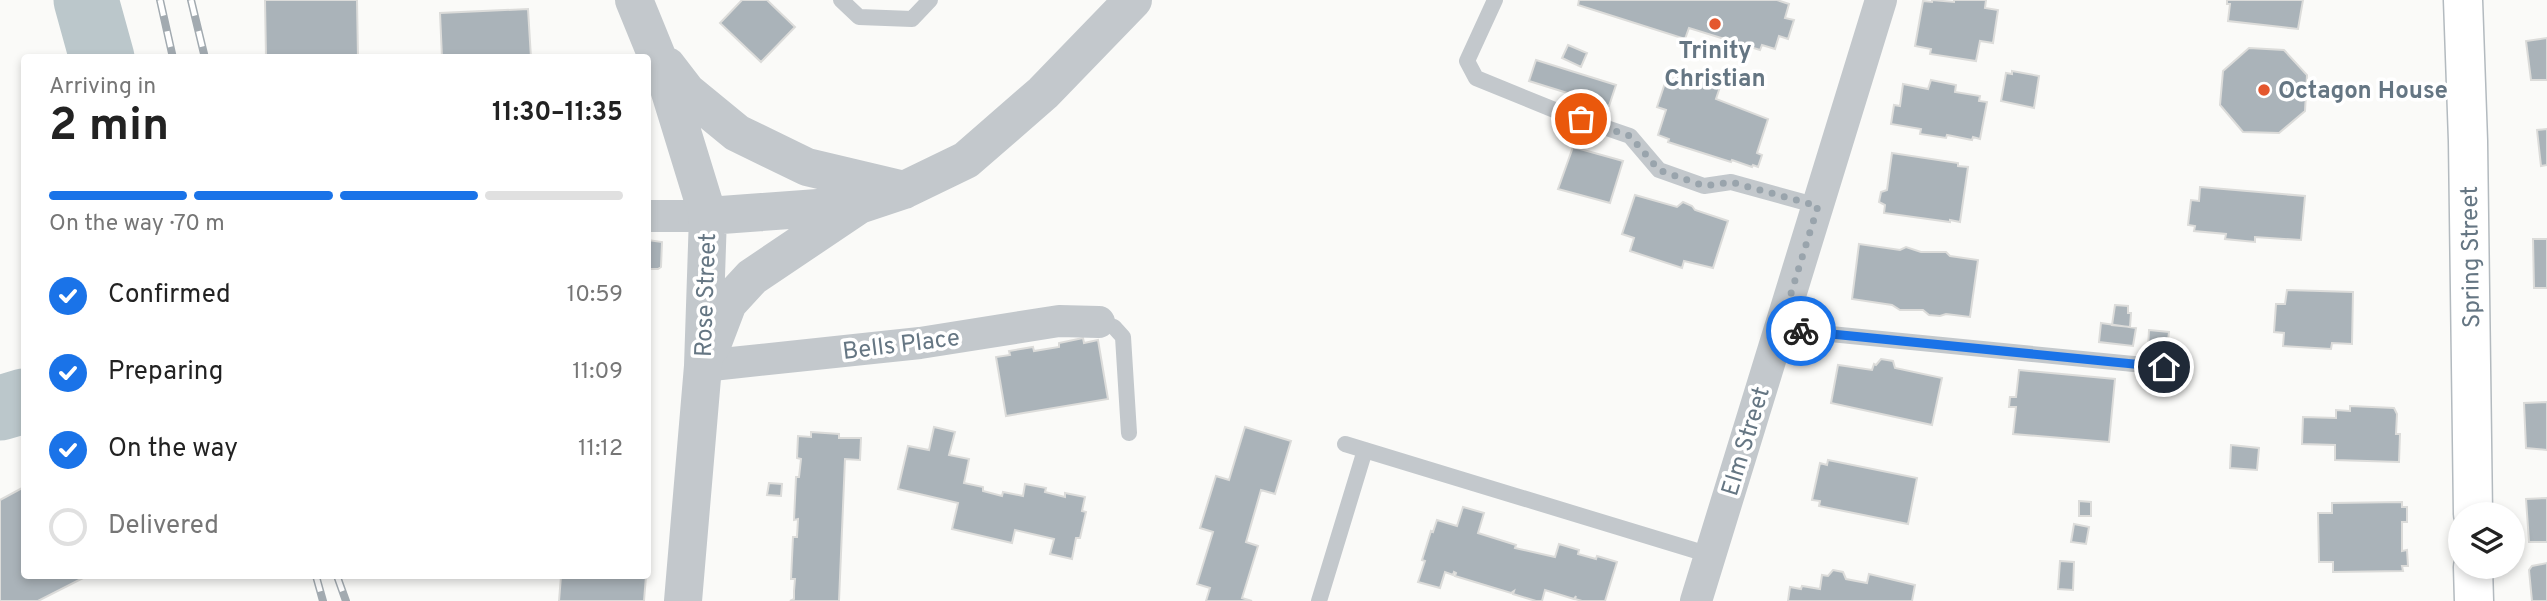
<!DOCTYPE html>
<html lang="en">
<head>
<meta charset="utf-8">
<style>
  body { margin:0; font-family:Overpass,sans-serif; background:#f6f6f6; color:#222; height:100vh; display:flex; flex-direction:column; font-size:26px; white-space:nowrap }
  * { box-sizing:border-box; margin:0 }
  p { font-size:23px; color:#767676 }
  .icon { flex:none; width:38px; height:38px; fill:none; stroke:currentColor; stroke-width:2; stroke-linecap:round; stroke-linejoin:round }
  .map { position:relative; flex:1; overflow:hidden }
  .drawer { position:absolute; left:21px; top:54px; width:630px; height:525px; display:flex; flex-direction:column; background:#fff; border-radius:7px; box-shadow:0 4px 10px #0003 }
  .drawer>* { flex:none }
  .fabs { position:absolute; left:2448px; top:502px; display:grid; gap:14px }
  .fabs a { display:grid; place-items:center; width:77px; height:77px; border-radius:50%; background:#fff; box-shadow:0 4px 10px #0003; font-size:35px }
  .pin { position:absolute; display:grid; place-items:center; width:60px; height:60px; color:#fff; margin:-30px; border:4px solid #fff; border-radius:50%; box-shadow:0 2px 7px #0007 }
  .courier { position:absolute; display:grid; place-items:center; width:70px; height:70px; margin:-35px; border:5px solid #1a73e8; border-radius:50%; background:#fff; color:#222; box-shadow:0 2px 9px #0007 }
  .overview em { font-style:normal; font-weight:700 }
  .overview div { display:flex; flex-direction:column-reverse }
  .overview { display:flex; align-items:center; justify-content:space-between; height:119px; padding:0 28px }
  h1 { font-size:46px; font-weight:700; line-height:52px }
  .bar { display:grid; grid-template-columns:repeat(4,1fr); gap:10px 7px; align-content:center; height:84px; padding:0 28px }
  .bar i { height:9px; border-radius:5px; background:#e0e0e0 }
  .bar .active { background:#1a73e8 }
  .bar p { grid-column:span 4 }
  ol { padding:0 28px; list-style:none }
  li { display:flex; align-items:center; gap:21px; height:77px }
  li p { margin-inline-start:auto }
  li .icon { padding:7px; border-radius:50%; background:#1a73e8; color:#fff; stroke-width:4 }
  li:last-child { color:#767676 }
  li i { width:38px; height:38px; border:4px solid #e0e0e0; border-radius:50% }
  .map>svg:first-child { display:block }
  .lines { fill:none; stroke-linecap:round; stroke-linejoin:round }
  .river { stroke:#bbc7cb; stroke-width:65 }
  .building { fill:#aab3b9; stroke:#dcdcda; stroke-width:2 }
  .secondary-casing { stroke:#b3babf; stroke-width:41 }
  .service { stroke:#c3c8cc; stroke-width:16 }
  .minor { stroke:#c3c8cc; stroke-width:32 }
  .tertiary { stroke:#c3c8cc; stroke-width:38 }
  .secondary { stroke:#fff; stroke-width:38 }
  .rail-casing { stroke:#a2aab0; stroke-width:8 }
  .rail { stroke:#fff; stroke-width:5; stroke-dasharray:16; stroke-linecap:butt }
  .done { stroke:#99a4ac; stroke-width:7; stroke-dasharray:0 12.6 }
  .route { stroke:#1a73e8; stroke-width:9 }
  .poi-dot { fill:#e4572e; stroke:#fff; stroke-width:2.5 }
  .labels { text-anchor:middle; stroke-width:7; stroke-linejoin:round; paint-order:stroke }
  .poi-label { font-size:24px; font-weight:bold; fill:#657683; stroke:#fff }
  .street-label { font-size:24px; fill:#657683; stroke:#fff }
</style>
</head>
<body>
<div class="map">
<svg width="2547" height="601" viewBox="0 0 2547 601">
  <rect width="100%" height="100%" fill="#fafaf8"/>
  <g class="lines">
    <!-- river -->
    <path class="river" d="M86,0L102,58
      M0,408L24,401"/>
  </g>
  <!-- building -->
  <path class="building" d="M265,0H357L358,58H266Z
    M742,0H767L795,27L761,62L720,23Z
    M1579,0H1777L1789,4L1785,18L1794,20L1788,39L1779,36L1775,49L1762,45L1760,50L1689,28L1685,39L1578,5Z
    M1932,0L1954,2V0H1986L1985,8L1998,10L1993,43L1980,41L1976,61L1930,54L1931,49L1915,46L1923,1L1932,2Z
    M2227,0H2303L2298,29L2228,21L2230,4H2227Z
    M528,9L531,58H442L440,13Z
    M2547,38V80H2531L2526,41Z
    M1568,45L1587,53L1581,67L1562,58Z
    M2249,48L2284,50L2307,75L2305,111L2279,133L2243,132L2220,105L2223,71Z
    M1536,60L1616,85L1609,106L1529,81Z
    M2012,71L2039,76L2034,108L2001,101L2006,73L2012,74Z
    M1677,73L1720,87L1716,99L1768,119L1757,153L1762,155L1758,167L1753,165L1752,167L1732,160L1731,162L1668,142L1669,139L1658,135L1666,110L1657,107L1667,77L1675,79Z
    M1931,80L1956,85L1955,92L1980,96L1979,101L1987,102L1980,139L1973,137L1972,140L1947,135L1946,138L1920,134L1921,129L1891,124L1894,105L1900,106L1903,84L1928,89Z
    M2547,129V165L2541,166L2537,130Z
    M1573,147L1623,161L1610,203L1558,189Z
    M1892,153L1958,163V166L1968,167L1960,222L1950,220V222L1884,213L1885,205L1879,202L1881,192L1887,190Z
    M2200,187L2305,196L2301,240L2255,237V242L2225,239L2226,234L2194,231L2195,226L2188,225L2191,200L2199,201Z
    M1635,195L1677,207L1683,202L1692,206L1695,210L1728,221L1713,268L1684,261L1682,268L1630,251L1634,238L1622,234Z
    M2533,239H2547V288H2534Z
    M648,240L662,242L661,267L658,269H648Z
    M1859,244L1900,250L1906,247L1921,252H1946L1950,256L1978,260L1970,317L1946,314L1940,316L1929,315L1923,310H1900L1892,305L1852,299Z
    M2287,290L2353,292L2352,344L2332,343L2331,349L2283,346L2284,333L2274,332L2276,304H2285Z
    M2115,305L2128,306V313H2131L2130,327L2112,325Z
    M2101,323L2136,328L2133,346L2099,342Z
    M2149,330L2169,332L2167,348L2148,347Z
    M1083,338L1084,343L1098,340L1108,399L1006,416L996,357L1010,355L1009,351L1033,347L1034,351L1059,347V343Z
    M1881,359L1893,361L1895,368L1942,378L1932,425L1831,403L1838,365L1872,370L1874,364L1876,365Z
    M2019,370L2115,379L2109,442L2013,434L2016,407H2009L2010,397H2016Z
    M2547,402V450L2526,448L2524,403Z
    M2350,406L2394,408L2397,414L2396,434H2400L2399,462L2335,460V445L2302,444L2303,417L2336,418V410L2350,411Z
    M934,427L955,432L949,455L969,459L964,483L983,487V491L1002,496L1003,492L1023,496L1025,484L1046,488L1045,492L1065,497V493L1085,497L1082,511L1086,512L1080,538H1076L1072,559L1050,554L1054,539L1015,530L1012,543L952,529L958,503L898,489L908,446L929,450Z
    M1245,427L1291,441L1275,494L1261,490L1246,542L1258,546L1242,598L1252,601H1206L1210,588L1197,584L1213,532L1200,528L1216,476L1229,480Z
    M811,432L839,434V438H861L860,460L845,459L839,601H790L794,599V591L795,579H791L793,537H797L798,519L794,520L796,477H799L801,459L797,458L798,436L811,437Z
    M2231,445L2259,448L2257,470L2230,468Z
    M1828,460L1917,478L1908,524L1819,506L1820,501L1812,500L1820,463L1827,465Z
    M769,483L782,484L781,496L767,495Z
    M24,487V576H87L38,601H0V500Z
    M2547,498V542H2529L2526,499Z
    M2079,501L2091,502V516H2079Z
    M2402,502V507H2407V522H2402V551L2407,550L2408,566H2402L2403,571L2333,572V562H2319L2318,513H2332V503Z
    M1463,507L1484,513L1478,533L1516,545L1515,548L1555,557L1559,544L1579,550L1578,554L1596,559L1597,556L1617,562L1605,601H1582L1575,599L1576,596L1574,599L1545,590L1542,601H1536L1513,594L1514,591L1511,593L1455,576L1456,573L1454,572L1453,575L1445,572L1440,588L1418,582L1425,561L1422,560L1431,531L1433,532L1437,520L1457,526Z
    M2074,524L2089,527L2086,544L2071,542Z
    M2060,561L2074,562L2073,590L2058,589Z
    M2547,563V601H2532L2529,570L2532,566Z
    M1833,570L1843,572L1846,579L1867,583L1869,574L1915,585L1912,601H1788L1790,587L1801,589L1802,586L1820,589L1822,575L1828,576Z
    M561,576H646L644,601H559Z"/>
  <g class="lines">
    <!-- secondary casing -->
    <g class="secondary-casing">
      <path id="secondary" d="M2463,0L2468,141L2473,514
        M2473,567L2474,601"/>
    </g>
    <!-- service -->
    <path class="service" d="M841,0L859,17L912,19L930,0
      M1495,0L1467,61L1476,78L1557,111L1630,136L1659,170L1704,186L1731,182L1818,206
      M1099,322L1114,327L1123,337L1129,433
      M1780,329L2164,367
      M1345,444L1710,555
      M1319,601L1365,450"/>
    <!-- minor -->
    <path class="minor" d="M648,216H708
      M703,366L920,343L1059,321L1099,322
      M1696,601L1881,0"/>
    <!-- tertiary -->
    <path class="tertiary" d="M634,0L665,76L708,216L703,366L683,601
      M667,66L687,92L737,133L807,167L904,190
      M708,216L859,205L904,190L966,160L1043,93L1133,0
      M712,345L728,303L752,277L859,205"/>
    <!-- secondary -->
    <use href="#secondary" class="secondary"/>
    <!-- rail casing -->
    <g class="rail-casing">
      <path id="rail" d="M160,0L173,58
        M191,0L205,58
        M316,576L323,601
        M337,576L346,601"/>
    </g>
    <!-- rail -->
    <use href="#rail" class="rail"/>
  </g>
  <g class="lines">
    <!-- done -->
    <path class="done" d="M1581,119L1630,136L1659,170L1704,186L1731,182L1818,206L1780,329L1801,331"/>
    <!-- route -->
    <path class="route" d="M1801,331L2164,367"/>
  </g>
  <!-- markers -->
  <g class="poi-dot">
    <circle cx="1715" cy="24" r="7"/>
    <circle cx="2264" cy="90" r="7"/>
  </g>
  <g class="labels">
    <!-- poi labels -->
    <g class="poi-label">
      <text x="1715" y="58">Trinity<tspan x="1715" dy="28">Christian</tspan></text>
      <text x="2278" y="98" text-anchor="start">Octagon House</text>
    </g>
    <!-- street labels -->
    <g class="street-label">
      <text transform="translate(2470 257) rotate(-91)" y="8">Spring Street</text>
      <text transform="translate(705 295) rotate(-88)" y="8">Rose Street</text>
      <text transform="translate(901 344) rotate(-7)" y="8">Bells Place</text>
      <text transform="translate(1745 441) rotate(-73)" y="8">Elm Street</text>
    </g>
  </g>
</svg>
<div class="fabs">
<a><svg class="icon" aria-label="layers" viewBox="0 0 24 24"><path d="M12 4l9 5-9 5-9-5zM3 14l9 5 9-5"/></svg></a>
</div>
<div class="pin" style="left:1581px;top:119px;background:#ea580c"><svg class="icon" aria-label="bag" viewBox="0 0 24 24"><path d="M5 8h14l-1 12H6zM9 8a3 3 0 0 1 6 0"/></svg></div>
<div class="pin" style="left:2164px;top:367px;background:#1f2937"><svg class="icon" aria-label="home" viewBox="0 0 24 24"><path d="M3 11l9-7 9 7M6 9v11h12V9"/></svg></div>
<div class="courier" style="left:1801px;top:331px"><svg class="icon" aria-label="bike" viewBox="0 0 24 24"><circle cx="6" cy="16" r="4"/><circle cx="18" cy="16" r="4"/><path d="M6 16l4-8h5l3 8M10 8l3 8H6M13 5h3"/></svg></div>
<section class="drawer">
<div class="overview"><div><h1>2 min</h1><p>Arriving in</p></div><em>11:30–11:35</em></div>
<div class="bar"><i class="active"></i><i class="active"></i><i class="active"></i><i></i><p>On the way · 70 m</p></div>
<ol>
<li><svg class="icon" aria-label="check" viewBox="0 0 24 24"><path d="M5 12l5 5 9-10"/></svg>Confirmed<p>10:59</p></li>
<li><svg class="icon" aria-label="check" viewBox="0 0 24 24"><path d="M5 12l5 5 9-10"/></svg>Preparing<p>11:09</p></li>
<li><svg class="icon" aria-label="check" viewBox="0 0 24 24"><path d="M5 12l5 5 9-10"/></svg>On the way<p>11:12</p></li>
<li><i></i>Delivered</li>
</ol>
</section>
</div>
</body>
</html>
